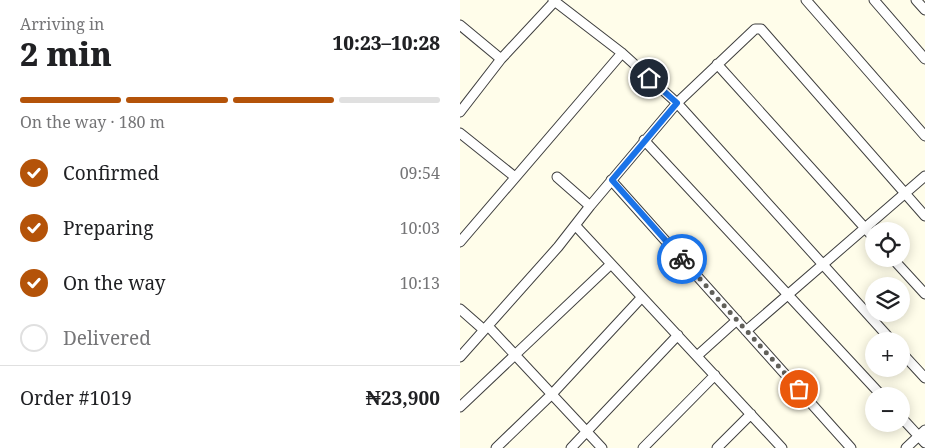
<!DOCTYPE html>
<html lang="en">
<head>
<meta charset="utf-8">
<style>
  body { margin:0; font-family:"Noto Serif",serif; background:#f2f2f2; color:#202124; height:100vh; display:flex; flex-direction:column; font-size:19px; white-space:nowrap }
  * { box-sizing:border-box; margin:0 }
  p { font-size:16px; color:#757577 }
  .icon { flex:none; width:28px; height:28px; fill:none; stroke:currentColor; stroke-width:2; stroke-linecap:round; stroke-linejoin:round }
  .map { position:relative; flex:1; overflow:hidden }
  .sheet { display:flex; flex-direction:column; background:#fff; width:460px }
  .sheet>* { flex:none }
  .fabs { position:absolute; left:405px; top:222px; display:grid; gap:10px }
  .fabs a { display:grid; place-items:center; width:45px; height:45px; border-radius:50%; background:#fff; box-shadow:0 2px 12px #0003; font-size:25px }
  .pin { position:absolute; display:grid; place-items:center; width:42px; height:42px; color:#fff; margin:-21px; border:2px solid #fff; border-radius:50%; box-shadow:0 1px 5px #0007 }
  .courier { position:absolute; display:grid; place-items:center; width:50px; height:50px; margin:-25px; border:4px solid #1a73e8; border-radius:50%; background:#fff; color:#222; box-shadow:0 1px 6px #0007 }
  .headline em { font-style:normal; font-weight:800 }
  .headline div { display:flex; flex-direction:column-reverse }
  .headline { display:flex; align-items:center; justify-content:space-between; height:85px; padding:0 20px }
  h1 { font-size:32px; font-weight:800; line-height:38px }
  .bar { display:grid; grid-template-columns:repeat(4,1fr); gap:8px 5px; align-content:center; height:60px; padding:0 20px }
  .bar i { height:6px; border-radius:4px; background:#e0e0e0 }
  .bar .active { background:#b45309 }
  .bar p { grid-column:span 4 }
  .line { display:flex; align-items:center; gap:12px; padding:0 20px; border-top:1px solid #e0e0e0 }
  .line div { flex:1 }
  ol { padding:0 20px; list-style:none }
  li { display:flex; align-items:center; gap:15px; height:55px }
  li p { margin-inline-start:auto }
  li .icon { padding:5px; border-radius:50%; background:#b45309; color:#fff; stroke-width:4 }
  li:last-child { color:#757577 }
  li i { width:28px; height:28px; border:2px solid #e0e0e0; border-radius:50% }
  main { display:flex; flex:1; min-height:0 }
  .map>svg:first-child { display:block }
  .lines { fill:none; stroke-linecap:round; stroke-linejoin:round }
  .minor-casing { stroke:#3f3f3f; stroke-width:11 }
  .minor { stroke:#fff; stroke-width:9 }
  .done { stroke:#61605a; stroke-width:5; stroke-dasharray:0 9 }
  .route { stroke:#1a73e8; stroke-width:6 }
</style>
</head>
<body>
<main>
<section class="sheet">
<div class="headline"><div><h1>2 min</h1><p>Arriving in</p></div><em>10:23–10:28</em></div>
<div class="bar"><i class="active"></i><i class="active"></i><i class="active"></i><i></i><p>On the way · 180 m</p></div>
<ol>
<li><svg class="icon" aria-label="check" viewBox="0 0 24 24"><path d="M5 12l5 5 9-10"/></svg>Confirmed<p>09:54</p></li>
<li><svg class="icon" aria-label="check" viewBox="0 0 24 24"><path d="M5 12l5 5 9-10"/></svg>Preparing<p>10:03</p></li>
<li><svg class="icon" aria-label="check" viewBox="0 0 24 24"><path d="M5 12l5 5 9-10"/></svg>On the way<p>10:13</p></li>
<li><i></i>Delivered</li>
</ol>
<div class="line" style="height:65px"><div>Order #1019</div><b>₦23,900</b></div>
</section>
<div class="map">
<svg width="465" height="448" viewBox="0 0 465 448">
  <rect width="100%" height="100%" fill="#fffdea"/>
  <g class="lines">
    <!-- minor casing -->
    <g class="minor-casing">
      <path id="minor" d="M93,0L162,53
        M346,0L465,136
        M414,0L465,59
        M456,0L465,10
        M0,25L41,59
        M257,64L414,238
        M0,112L41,59L95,1
        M0,133L55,177
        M184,140L422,396
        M97,177L130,206
        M151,180L391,448
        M115,225L322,448
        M0,242L162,53L217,103L432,341
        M433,259L465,294
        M0,309L24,330
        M28,326L142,448
        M286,331L465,176
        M441,352L465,378
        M237,356L277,320
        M0,357L98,247L130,206L217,103L295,29H301L465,216
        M0,407L151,264
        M441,417L465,443
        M36,448L93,393L182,297
        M111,448L218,335
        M183,448L255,375
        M257,448L291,414
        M446,448L465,430"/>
    </g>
    <!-- minor -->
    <use href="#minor" class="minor"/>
  </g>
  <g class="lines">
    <!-- done -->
    <path class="done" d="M222,259L339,389"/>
    <!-- route -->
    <path class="route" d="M189,78L217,103L152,180L222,259"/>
  </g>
</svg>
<div class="fabs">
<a><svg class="icon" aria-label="locate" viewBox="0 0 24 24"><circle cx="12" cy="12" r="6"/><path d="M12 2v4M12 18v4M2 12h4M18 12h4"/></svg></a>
<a><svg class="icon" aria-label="layers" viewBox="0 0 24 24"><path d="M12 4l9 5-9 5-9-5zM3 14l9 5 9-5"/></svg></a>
<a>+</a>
<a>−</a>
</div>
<div class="pin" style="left:339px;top:389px;background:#ea580c"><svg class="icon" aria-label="bag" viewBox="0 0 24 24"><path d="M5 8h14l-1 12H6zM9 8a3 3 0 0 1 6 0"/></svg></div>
<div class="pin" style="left:189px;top:78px;background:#1f2937"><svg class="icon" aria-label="home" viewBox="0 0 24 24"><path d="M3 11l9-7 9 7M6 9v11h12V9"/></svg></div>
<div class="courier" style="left:222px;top:259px"><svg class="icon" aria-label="bike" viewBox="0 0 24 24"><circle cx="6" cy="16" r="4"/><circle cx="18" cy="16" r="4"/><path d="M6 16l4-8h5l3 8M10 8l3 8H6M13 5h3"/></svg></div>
</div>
</main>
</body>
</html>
